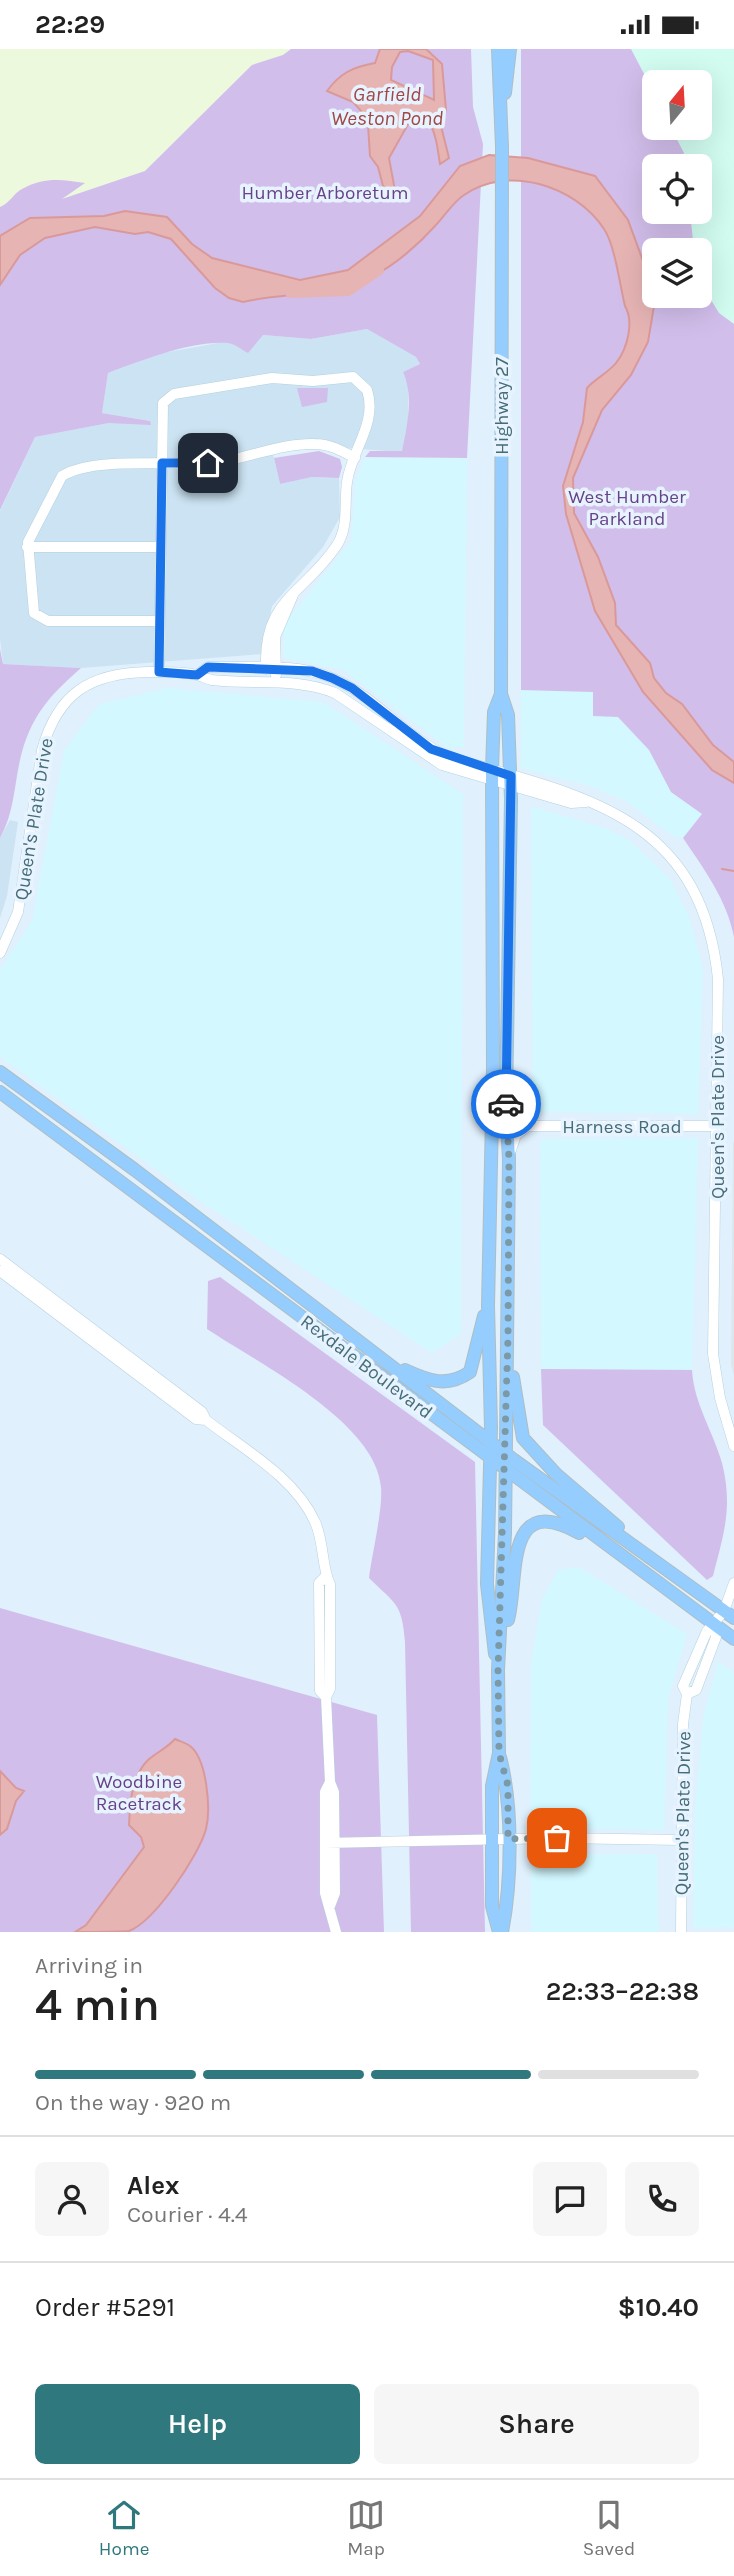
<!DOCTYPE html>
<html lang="en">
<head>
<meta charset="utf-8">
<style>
  body { margin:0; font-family:Karla,sans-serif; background:#f6f6f6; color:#222; height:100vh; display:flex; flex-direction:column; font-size:26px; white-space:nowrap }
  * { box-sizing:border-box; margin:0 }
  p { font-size:23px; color:#767676 }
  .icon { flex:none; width:38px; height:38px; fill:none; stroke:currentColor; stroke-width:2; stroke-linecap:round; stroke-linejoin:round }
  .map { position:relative; height:1883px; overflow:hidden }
  .details { display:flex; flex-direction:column; background:#fff; flex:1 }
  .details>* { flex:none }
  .needle { width:46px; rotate:18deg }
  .fabs { position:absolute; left:642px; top:21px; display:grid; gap:14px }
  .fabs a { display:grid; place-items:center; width:70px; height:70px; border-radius:10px; background:#fff; box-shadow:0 7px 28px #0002; font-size:35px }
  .pin { position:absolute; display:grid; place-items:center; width:60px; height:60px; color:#fff; margin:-30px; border-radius:14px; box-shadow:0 4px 10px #0006 }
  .courier { position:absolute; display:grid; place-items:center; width:70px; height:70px; margin:-35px; border:5px solid #1a73e8; border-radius:50%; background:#fff; color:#222; box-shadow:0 2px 9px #0007 }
  .summary em { font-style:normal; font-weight:600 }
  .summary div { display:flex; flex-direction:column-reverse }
  .summary { display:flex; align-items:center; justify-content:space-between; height:119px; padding:0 35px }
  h1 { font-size:46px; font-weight:600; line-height:52px }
  .bar { display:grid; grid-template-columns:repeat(4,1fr); gap:10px 7px; align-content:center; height:84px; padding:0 35px }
  .bar i { height:9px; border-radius:5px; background:#e0e0e0 }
  .bar .selected { background:#2f797e }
  .bar p { grid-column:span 4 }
  .line { display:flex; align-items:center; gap:18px; padding:0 35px; border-top:2px solid #e0e0e0 }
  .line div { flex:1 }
  .round { display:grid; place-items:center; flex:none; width:74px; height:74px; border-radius:10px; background:#f6f6f6 }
  .action { display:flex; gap:14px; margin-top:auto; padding:14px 35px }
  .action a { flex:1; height:80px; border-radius:10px; background:#2f797e; color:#fff; font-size:28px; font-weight:600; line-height:80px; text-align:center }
  .action a+a { background:#f6f6f6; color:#222 }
  .status { display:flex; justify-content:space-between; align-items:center; height:49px; padding:0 35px; background:#fff; direction:ltr }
  .status svg { height:19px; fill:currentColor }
  .tabs { display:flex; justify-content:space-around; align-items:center; height:98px; border-top:2px solid #e0e0e0; background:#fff; font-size:19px; color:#767676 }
  .tabs a { display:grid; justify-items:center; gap:4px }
  .tabs .selected { color:#2f797e }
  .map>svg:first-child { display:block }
  .residential { fill:#cbe3f2 }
  .commercial { fill:#d3f8ff }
  .industrial { fill:#dce6eb }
  .education { fill:#ecf9dd }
  .medical { fill:#d2fcf0 }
  .green { fill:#d2beeb }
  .water { fill:#e7b4b4; stroke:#da9999; stroke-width:2; fill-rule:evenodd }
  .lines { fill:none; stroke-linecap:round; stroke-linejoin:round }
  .stream { stroke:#da9999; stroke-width:2 }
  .river { stroke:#e7b4b4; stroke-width:12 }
  .minor-casing { stroke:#b6d1dd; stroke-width:11 }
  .major-casing { stroke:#aebec2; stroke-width:14 }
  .minor { stroke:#fff; stroke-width:10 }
  .major { stroke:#95cdff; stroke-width:12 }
  .done { stroke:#7c9aa5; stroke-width:7; stroke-dasharray:0 12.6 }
  .route { stroke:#1a73e8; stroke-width:9 }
  .labels { text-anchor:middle; stroke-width:7; stroke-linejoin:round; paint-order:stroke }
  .park-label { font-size:19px; fill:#684288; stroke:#e7f4ff }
  .street-label { font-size:19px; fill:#466c75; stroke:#e7f4ff }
  .water-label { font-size:21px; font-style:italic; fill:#a04747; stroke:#e7f4ff }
</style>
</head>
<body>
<div class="status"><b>22:29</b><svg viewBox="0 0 49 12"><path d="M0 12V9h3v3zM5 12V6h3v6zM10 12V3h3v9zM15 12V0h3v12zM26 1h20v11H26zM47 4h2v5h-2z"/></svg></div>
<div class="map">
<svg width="734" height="1883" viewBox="0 0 734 1883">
  <rect width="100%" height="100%" fill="#e0f0fd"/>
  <!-- residential -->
  <path class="residential" d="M367,280L416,308L420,315L403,323L408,335V371L402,403L347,399L319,390L271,397L280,435L312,428L339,429L340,468L323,498L272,557L262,605L81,619L3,615L0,590V462L35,388L109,374L150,372L102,364L108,324L162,304L263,286L311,290Z
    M10,771L18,773L7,847L0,869V789Z"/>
  <!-- commercial -->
  <path class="commercial" d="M365,408L467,409L464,698L448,699L343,621L284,609L283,576L351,492L355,432Z
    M168,639L323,653L463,745L461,1285L432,1304L194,1148L0,1008V921L32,872L64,702L99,655Z
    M521,641L593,643L649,701L671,743L702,765L683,789L673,787L624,751L590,737L521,719Z
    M531,757L605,779L628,790L670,830L689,867L703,920L698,1065L533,1063Z
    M698,1089L692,1321L541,1320L540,1090Z
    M579,1518L687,1585L668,1651L664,1781L530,1779L531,1614L542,1550L558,1521Z
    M718,1613L734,1623V1878L693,1879L695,1758L704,1664Z
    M531,1805H657L658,1883H531Z"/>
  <!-- industrial -->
  <path class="industrial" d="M733,1093H734V1326L731,1316Z"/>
  <!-- education -->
  <path class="education" d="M0,0H291L283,6L252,16L145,122L0,171Z"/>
  <!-- medical -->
  <path class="medical" d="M631,0H734V275L719,264L700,233V201H694L690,163H700V117H685L684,104L671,79H700V33H654V44Z"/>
  <!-- green -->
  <path class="green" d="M291,0H471L473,58L483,95L467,409L365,408L370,402H402C407,377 414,347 403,323L420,315L416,308L367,280L311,290L263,286L248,304C242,301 235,295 228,294C189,292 144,311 108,324L102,364L150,372L151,376L109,374L35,388L0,461V158C10,154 13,145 22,140C43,128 62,130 85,134L62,150L145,122L252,16L283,6Z
    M521,0H631L654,44V79H671L684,104L685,117H654V163H690L694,201H654V247H700V233L719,264L734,275V888C727,851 704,820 683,789L702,765L671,743L649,701L618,668L593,667V643L521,641Z
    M297,339H328L327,353L302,358Z
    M319,402L340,410L342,418L339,429L312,428L280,435L274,409Z
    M0,600L3,615L81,619C49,647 30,668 20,711C14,738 14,764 0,789Z
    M220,1228L475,1413L485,1883H411L405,1593C402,1553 395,1555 369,1529C372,1504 383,1461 381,1438C376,1373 258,1314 207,1280L208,1232Z
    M541,1320L692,1321C694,1355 713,1382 722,1414C733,1458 724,1484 713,1527L707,1531L543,1376Z
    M0,1559L377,1666L384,1883H0Z"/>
  <!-- water -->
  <path class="water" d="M380,0H426L442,15L446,61L441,77L449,109L440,115C437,98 436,62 411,70L389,109L396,147L391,149L386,148L378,118L370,107L368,76L363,64L353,53L327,42C340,24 353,18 375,14ZM408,2L433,11L434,51L391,31L392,18L400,3Z
    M489,106L528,109L595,127L628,171L650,231L654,257L648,293L631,326L602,361L573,429L574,464L598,508L615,554L616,576L650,614L654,629L666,644L682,655L713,696L734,713V734L712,721L643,643L595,562L566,465L563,437L583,373L587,339C595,330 609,323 616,314C628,299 634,272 625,257C620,237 615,196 604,180C576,137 508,115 464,146C453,153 444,168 435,177C419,195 395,216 373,227C332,248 286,243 243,253L229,249L215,239L171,190L148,183L135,185L95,178L45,189L20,206L0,236V187L30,169L104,167L125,162L167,168L192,195L212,209L300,231L348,221L420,167L460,117Z
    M175,1690C179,1692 186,1694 190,1697C207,1710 211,1760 206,1780C199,1806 155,1872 129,1882C115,1883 90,1883 75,1883L86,1876L144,1798L141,1788L129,1776C130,1754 131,1728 148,1711C157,1703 166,1700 175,1690Z
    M0,1722L16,1739L24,1742L16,1752L7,1780L0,1786Z"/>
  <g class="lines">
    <!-- stream -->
    <path class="stream" d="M722,820L734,822"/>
    <!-- river -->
    <path class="river" d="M291,243L348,241L378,221"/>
    <!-- minor casing -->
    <g class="minor-casing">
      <path id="minor" d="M27,498H161
        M160,572H48L34,564L28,493L62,427C93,407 173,417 210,414C245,411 279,394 315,395C330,395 342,402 355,409
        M159,623L163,354L174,345L272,329L313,332L353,328L367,341C378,374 351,402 347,433C344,454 349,477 337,496C303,547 263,549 266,620
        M197,626L208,618C246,619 296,613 332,629C375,647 405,688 448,708C582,747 701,765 718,930L713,1305L720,1349L734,1397
        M276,626L275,588L293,546
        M0,904L18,863L42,701C58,644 90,624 148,623C164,623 182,622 197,626C202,627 207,630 212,631C253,636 295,628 335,644L442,716L571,754L586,753
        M506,1056L514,1069L528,1077H717
        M511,1101L516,1086L528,1077
        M0,1210L202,1363L206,1371C243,1400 295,1428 315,1473C324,1492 322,1521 330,1535V1640L326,1648L330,1733L334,1743L335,1844L330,1857
        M0,1222L196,1370L206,1371
        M325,1528L319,1534L320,1642L326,1648
        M687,1645L696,1641L716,1588L715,1576
        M330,1733L325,1743V1844L336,1883
        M325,1794L557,1789L682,1791
        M681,1883L683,1675L687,1645L683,1637L707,1582L724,1562L734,1534"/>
    </g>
    <!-- major casing -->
    <g class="major-casing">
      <path id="major" d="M498,0L502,98L501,645L508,666L511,750L506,1055L509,1110L505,1484L498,1621L499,1704L492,1737V1857L499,1883
        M505,44L510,0
        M0,1023L135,1121L514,1411L734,1569
        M0,1043L734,1590
        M405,1321C429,1332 447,1339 470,1323L484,1267
        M513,1328L523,1389L556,1425L618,1478
        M508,1571C519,1530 503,1441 579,1484
        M495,1605L487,1535L491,1378L488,1257L493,1019L492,721L494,663L501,645
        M500,1708C513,1758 512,1832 502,1883"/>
    </g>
    <!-- minor -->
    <use href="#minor" class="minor"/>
    <!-- major -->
    <use href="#major" class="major"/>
  </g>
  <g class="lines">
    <!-- done -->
    <path class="done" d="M506,1055L509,1110L508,1288L498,1621L499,1704L508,1737V1790L557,1789"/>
    <!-- route -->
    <path class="route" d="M208,414H162L159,623L197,626L208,618L312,622L332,629L352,639L431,700L511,727L506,1055"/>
  </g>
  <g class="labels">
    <!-- park labels -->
    <g class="park-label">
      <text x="325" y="150">Humber Arboretum</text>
      <text x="627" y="454">West Humber<tspan x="627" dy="22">Parkland</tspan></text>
      <text x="139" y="1739">Woodbine<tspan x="139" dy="22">Racetrack</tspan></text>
    </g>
    <!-- street labels -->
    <g class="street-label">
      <text transform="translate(501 357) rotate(-90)" y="7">Highway 27</text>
      <text transform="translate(33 770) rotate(-81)" y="7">Queen's Plate Drive</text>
      <text transform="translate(717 1068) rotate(-90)" y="7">Queen's Plate Drive</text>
      <text x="622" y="1084">Harness Road</text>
      <text transform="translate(367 1317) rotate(37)" y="7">Rexdale Boulevard</text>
      <text transform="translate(682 1764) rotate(-89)" y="7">Queen's Plate Drive</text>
    </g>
    <!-- water labels -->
    <g class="water-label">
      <text x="387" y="52">Garfield<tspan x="387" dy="24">Weston Pond</tspan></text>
    </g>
  </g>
</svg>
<div class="fabs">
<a><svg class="needle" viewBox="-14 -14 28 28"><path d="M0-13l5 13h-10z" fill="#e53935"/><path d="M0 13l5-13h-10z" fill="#767676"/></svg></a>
<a><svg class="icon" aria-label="locate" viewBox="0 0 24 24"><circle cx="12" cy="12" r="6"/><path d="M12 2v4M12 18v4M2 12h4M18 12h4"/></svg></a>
<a><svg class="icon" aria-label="layers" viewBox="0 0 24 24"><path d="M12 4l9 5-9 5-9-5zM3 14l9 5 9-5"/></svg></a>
</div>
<div class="pin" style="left:557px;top:1789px;background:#ea580c"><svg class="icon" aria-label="bag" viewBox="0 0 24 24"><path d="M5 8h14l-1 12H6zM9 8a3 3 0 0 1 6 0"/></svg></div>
<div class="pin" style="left:208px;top:414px;background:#1f2937"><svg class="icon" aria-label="home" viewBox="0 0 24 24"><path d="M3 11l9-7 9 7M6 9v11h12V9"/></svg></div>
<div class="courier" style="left:506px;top:1055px"><svg class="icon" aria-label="car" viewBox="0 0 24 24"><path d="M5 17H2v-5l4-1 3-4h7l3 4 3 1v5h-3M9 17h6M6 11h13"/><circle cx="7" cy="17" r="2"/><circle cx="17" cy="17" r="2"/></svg></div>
</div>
<section class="details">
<div class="summary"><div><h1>4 min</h1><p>Arriving in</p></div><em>22:33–22:38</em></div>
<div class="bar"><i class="selected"></i><i class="selected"></i><i class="selected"></i><i></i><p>On the way · 920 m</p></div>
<div class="line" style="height:126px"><a class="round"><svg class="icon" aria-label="person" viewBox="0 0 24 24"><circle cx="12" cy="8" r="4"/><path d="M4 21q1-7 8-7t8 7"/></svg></a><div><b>Alex</b><p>Courier · 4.4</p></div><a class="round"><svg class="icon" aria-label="chat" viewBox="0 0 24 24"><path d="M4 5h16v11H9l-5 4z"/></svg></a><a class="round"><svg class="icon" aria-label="phone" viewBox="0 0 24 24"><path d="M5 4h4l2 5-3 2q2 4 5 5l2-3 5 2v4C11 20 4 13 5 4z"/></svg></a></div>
<div class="line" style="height:91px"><div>Order #5291</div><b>$10.40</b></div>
<div class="action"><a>Help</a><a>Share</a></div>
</section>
<nav class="tabs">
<a class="selected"><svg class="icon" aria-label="home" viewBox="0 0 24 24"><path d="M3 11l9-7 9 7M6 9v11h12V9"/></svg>Home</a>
<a><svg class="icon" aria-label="map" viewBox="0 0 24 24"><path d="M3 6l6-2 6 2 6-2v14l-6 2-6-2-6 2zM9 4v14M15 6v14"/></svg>Map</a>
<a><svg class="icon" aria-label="saved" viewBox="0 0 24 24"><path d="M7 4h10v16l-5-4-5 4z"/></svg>Saved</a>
</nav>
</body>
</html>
